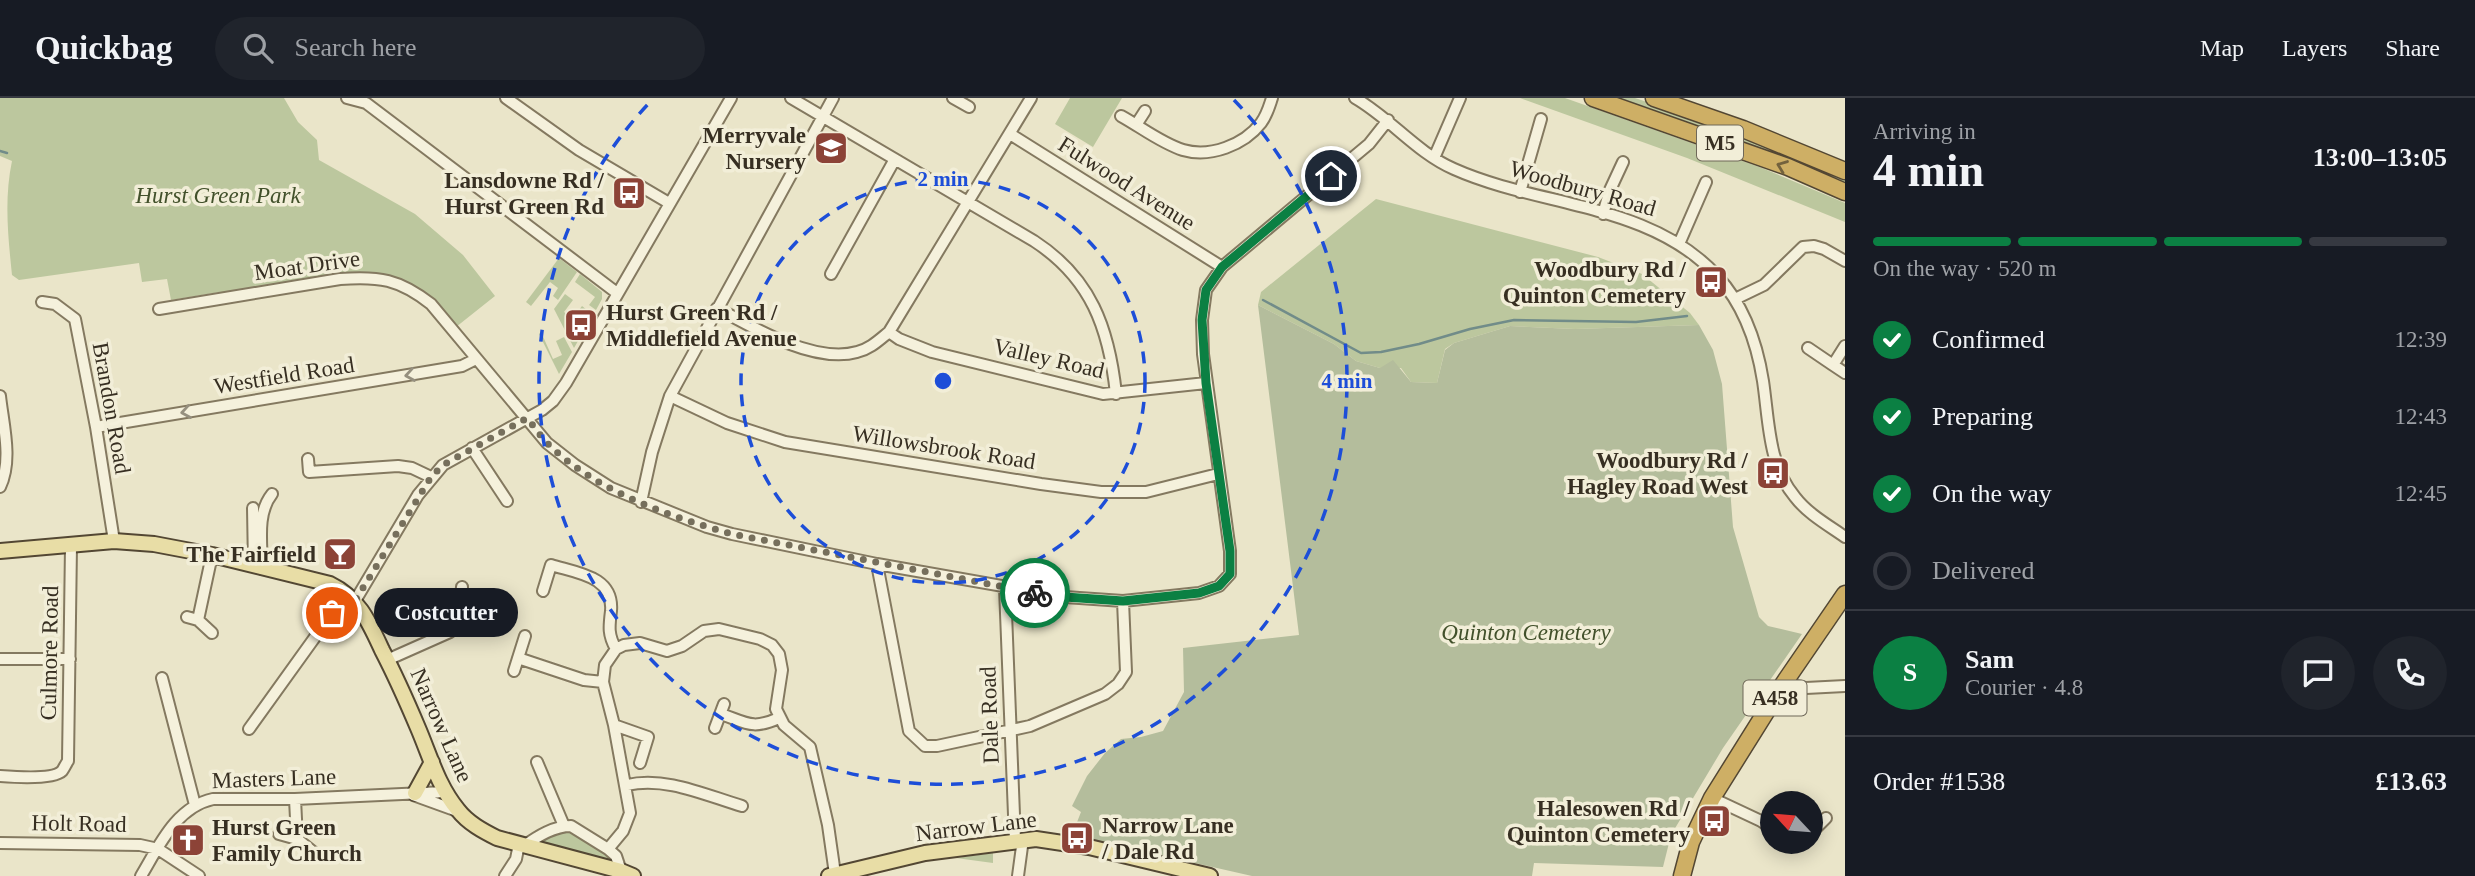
<!DOCTYPE html>
<html lang="en">
<head>
<meta charset="utf-8">
<style>
  body { margin:0; font-family:Georgia,serif; background:#20242c; color:#f1f3f6; height:100vh; display:flex; flex-direction:column; font-size:26px; white-space:nowrap }
  * { box-sizing:border-box; margin:0 }
  p { font-size:23px; color:#9ea1a6 }
  .icon { flex:none; width:38px; height:38px; fill:none; stroke:currentColor; stroke-width:2; stroke-linecap:round; stroke-linejoin:round }
  .map { position:relative; flex:1; overflow:hidden }
  .sheet { display:flex; flex-direction:column; background:#171b24; width:630px }
  .sheet>* { flex:none }
  .needle { width:46px; rotate:296deg }
  .tools { position:absolute; left:1760px; top:693px; display:grid; gap:14px }
  .tools a { display:grid; place-items:center; width:63px; height:63px; border-radius:50%; background:#171b24; box-shadow:0 4px 18px #0003; font-size:35px }
  .pin { position:absolute; display:grid; place-items:center; width:60px; height:60px; color:#fff; margin:-30px; border:4px solid #fff; border-radius:50%; box-shadow:0 2px 7px #0007 }
  .courier { position:absolute; display:grid; place-items:center; width:70px; height:70px; margin:-35px; border:5px solid #0b8043; border-radius:50%; background:#fff; color:#222; box-shadow:0 2px 9px #0007 }
  .bubble { position:absolute; height:49px; border-radius:24px; background:#171b24; box-shadow:0 4px 18px #0003; font-size:23px; font-weight:700; line-height:49px; text-align:center }
  .head em { font-style:normal; font-weight:700 }
  .head div { display:flex; flex-direction:column-reverse }
  .head { display:flex; align-items:center; justify-content:space-between; height:119px; padding:0 28px }
  h1 { font-size:46px; font-weight:700; line-height:52px }
  .bar { display:grid; grid-template-columns:repeat(4,1fr); gap:10px 7px; align-content:center; height:84px; padding:0 28px }
  .bar i { height:9px; border-radius:5px; background:#363941 }
  .bar .current { background:#0b8043 }
  .bar p { grid-column:span 4 }
  .line { display:flex; align-items:center; gap:18px; padding:0 28px; border-top:2px solid #363941 }
  .line div { flex:1 }
  .round { display:grid; place-items:center; flex:none; width:74px; height:74px; border-radius:37px; background:#20242c }
  ol { padding:0 28px; list-style:none }
  li { display:flex; align-items:center; gap:21px; height:77px }
  li p { margin-inline-start:auto }
  li .icon { padding:7px; border-radius:50%; background:#0b8043; color:#fff; stroke-width:4 }
  li:last-child { color:#9ea1a6 }
  li i { width:38px; height:38px; border:4px solid #363941; border-radius:50% }
  header { display:flex; align-items:center; gap:42px; box-sizing:border-box; height:98px; padding:0 35px; background:#171b24; border-bottom:2px solid #363941 }
  header strong { font-size:33px }
  nav { display:flex; gap:38px; margin-inline-start:auto; font-size:24px }
  .search { width:490px; height:63px; background:#20242c; display:flex; align-items:center; gap:18px; box-sizing:border-box; padding:0 24px; border-radius:38px; color:#9ea1a6; font-size:26px }
  main { display:flex; flex:1; min-height:0 }
  .map>svg:first-child { display:block }
  .green { fill:#bcc79e }
  .cemetery { fill:#b4bd9c }
  .lines { fill:none; stroke-linecap:round; stroke-linejoin:round }
  .stream { stroke:#718c89; stroke-width:2.5 }
  .minor-casing { stroke:#847960; stroke-width:14 }
  .major-casing { stroke:#534733; stroke-width:18 }
  .highway-casing { stroke:#534733; stroke-width:19 }
  .minor { stroke:#f5f1dc; stroke-width:10 }
  .major { stroke:#e8dda6; stroke-width:14 }
  .highway { stroke:#ceaf65; stroke-width:16 }
  .oneway { stroke:#73623d }
  .oneway2 { stroke:#96907f }
  .done { stroke:#766f5c; stroke-width:7; stroke-dasharray:0 12.6 }
  .route { stroke:#0b8043; stroke-width:9 }
  .ring { fill:none; stroke:#1d4ed8; stroke-width:3.5; stroke-dasharray:12 9 }
  .labels { text-anchor:middle; stroke-width:7; stroke-linejoin:round; paint-order:stroke }
  .shield { fill:#f2eed8; stroke:#6f6859; stroke-width:2 }
  .shield-label { font-size:21px; font-weight:bold; fill:#372f22 }
  .poi-label { font-size:23px; font-weight:bold; fill:#372f22; stroke:#f2eed8; text-anchor:end }
  .street-label { font-size:23px; fill:#372f22; stroke:#f2eed8 }
  .park-label { font-size:23px; font-style:italic; fill:#42512b; stroke:#f2eed8 }
  .centre { fill:#1d4ed8; stroke:#f2eed8; stroke-width:3.5 }
  .ring-label { font-size:21px; text-anchor:middle; font-weight:bold; fill:#1d4ed8; stroke:#f2eed8; stroke-width:7; stroke-linejoin:round; paint-order:stroke }
</style>
</head>
<body>
<header>
<strong>Quickbag</strong>
<div class="search"><svg class="icon" aria-label="search" viewBox="0 0 24 24"><circle cx="10" cy="10" r="6"/><path d="M15 15l6 6"/></svg>Search here</div>
<nav><a>Map</a><a>Layers</a><a>Share</a></nav>
</header>
<main>
<div class="map">
<svg width="1845" height="778" viewBox="0 0 1845 778">
  <rect width="100%" height="100%" fill="#eae5c9"/>
  <!-- green -->
  <path class="green" d="M0,0H284L298,24L317,42L319,62L415,116L463,157L495,198L456,229L409,186L385,178L226,196L220,194L171,202L167,181L142,184L139,165L19,182L12,177C8,138 4,101 12,63L0,58Z
    M1070,0H1122L1093,49L1055,26Z
    M1520,0H1565L1762,70L1845,105V124L1687,60Z
    M1619,0H1635L1707,24L1845,79V85L1767,52Z
    M1376,101L1598,159L1642,176L1690,215L1699,227L1575,231L1510,228L1454,245L1445,251L1437,285L1411,284L1401,270H1380L1356,263L1334,246L1258,207L1261,194Z
    M559,160L577,174L558,202L553,198L558,190L550,184L531,208L526,204Z
    M580,176L602,194V201L596,212L589,207L595,199L575,184Z
    M565,196L573,202L564,214L573,220L582,208L593,217L574,250L554,211Z
    M541,234L553,261L562,257L556,243L564,239L572,254L559,276L539,236Z
    M572,733L590,743L610,761L537,743L558,734Z
    M993,755V765L956,760Z"/>
  <!-- cemetery -->
  <path class="cemetery" d="M1258,207L1334,246L1356,263L1380,270L1393,262L1411,284L1437,285L1445,252L1454,245L1510,228L1575,231L1699,227L1713,252L1722,286L1733,429L1759,519L1768,528L1802,536L1723,650L1671,737L1663,769L1534,765L1532,778H1252L1072,737L1081,714L1072,708L1087,678L1105,655L1121,641L1141,639L1163,633L1184,594L1183,550L1299,537Z"/>
  <g class="lines">
    <!-- stream -->
    <path class="stream" d="M0,53L7,55
      M1263,202L1361,255L1381,254L1419,246L1470,231L1514,222L1636,224L1687,218"/>
    <!-- minor casing -->
    <g class="minor-casing">
      <path id="minor" d="M347,0L366,5L617,195
        M506,0L579,52L669,105
        M791,0L1034,143C1091,180 1109,230 1116,296
        M953,0L969,9
        M1355,0C1390,20 1417,55 1454,71C1539,109 1651,105 1717,178C1743,206 1757,245 1763,283C1769,323 1768,367 1795,399C1808,416 1828,427 1845,439
        M1121,18C1141,29 1161,45 1183,52C1210,60 1244,47 1261,25C1267,17 1269,9 1272,0
        M1136,27L1145,13
        M1010,36L1222,169
        M1434,60L1460,0
        M1520,94L1541,21
        M1603,116L1610,92L1623,64
        M1679,146L1706,84
        M831,176L895,61
        M1735,201L1764,187L1803,149L1814,148L1824,151L1845,163
        M42,204L55,206L75,221L96,329L114,443
        M717,210C753,230 815,266 857,254C870,251 879,242 889,234L1031,0
        M159,211L340,181C379,178 399,181 431,206L547,345L575,367L611,390L707,429L732,436L877,466L1065,499L1123,503L1199,495L1219,488L1230,476V453L1203,256L1202,222L1206,192L1222,169L1369,46L1388,22
        M889,234L899,241L932,254L1103,296L1206,285
        M1808,250L1833,267L1845,248
        M1833,267L1845,275
        M0,298C3,326 13,362 0,389
        M670,298L727,325L785,344L1041,386L1101,394H1146L1218,376
        M96,329L462,268L476,261
        M472,350L507,403
        M308,361L309,374L398,368L412,370L431,379
        M641,404L652,354L670,298L833,0
        M253,410L254,468
        M877,466L909,633L925,648H937L1030,628L1105,596L1118,586L1126,574L1123,503
        M262,471C262,446 256,416 272,396
        M1005,490L1015,742
        M543,493L551,467C577,475 614,478 611,513C609,529 608,537 616,551
        M355,503L418,397L443,367L542,312L553,303L566,285L731,0
        M445,504L460,508
        M187,519L198,522L212,535
        M198,522L212,457
        M518,560L584,582L603,584
        M0,561H70
        M387,562L450,534L460,508L462,489
        M514,573L525,538
        M162,580L195,707
        M1784,585L1806,590L1845,588
        M721,616C747,625 752,632 779,620
        M614,627L648,639L640,665
        M715,630L724,606
        M249,631L346,496
        M537,664L564,728
        M0,678C13,679 53,682 62,673C63,672 67,664 68,663L71,448
        M627,687C665,678 705,697 742,708
        M413,697L460,714
        M1712,700L1761,723L1773,731
        M295,701L297,741L318,758
        M1811,735L1826,720
        M279,736L297,741
        M0,745L140,747L158,751L199,778
        M524,748C538,738 554,728 571,728L608,751
        M621,773L616,758L608,751L623,733L630,715L614,627L603,584L605,567L616,551L624,547L640,545L667,553L682,548L704,533L719,531L760,541L772,547L779,556L782,572L776,611L784,627L810,649L828,727L835,776
        M141,778C159,748 176,709 213,701H295L445,694
        M505,778L516,761L519,746
        M1018,778L1023,741"/>
    </g>
    <!-- major casing -->
    <g class="major-casing">
      <path id="major" d="M0,453L114,443L154,446L212,457L330,486C359,500 369,524 382,552C395,577 407,604 418,630C430,658 438,688 458,712C468,725 483,733 497,740L621,773L633,778
        M415,695L432,664
        M829,778L925,755L1036,741L1089,749L1210,778"/>
    </g>
    <!-- highway casing -->
    <g class="highway-casing">
      <path id="highway" d="M1593,0L1788,69L1845,94
        M1654,0L1743,31L1845,73
        M1682,778L1691,744L1712,700L1784,585L1845,496"/>
    </g>
    <!-- minor -->
    <use href="#minor" class="minor"/>
    <!-- major -->
    <use href="#major" class="major"/>
    <!-- highway -->
    <use href="#highway" class="highway"/>
  </g>
  <!-- one-way arrows -->
  <defs><path id="oneway-chevron" d="M-2-3.5L2.5 0L-2 3.5" fill="none" stroke-width="1.6" stroke-linecap="round" stroke-linejoin="round" transform="scale(1.75)"/></defs>
  <use class="oneway" href="#oneway-chevron" transform="translate(1782 68) rotate(-159)"/>
  <g class="oneway2">
    <use href="#oneway-chevron" transform="translate(410 277) rotate(171)"/>
    <use href="#oneway-chevron" transform="translate(186 314) rotate(171)"/>
  </g>
  <g class="lines">
    <!-- done -->
    <path class="done" d="M332,515L346,496L355,503L431,379L443,367L527,320C534,328 540,338 548,346C596,393 668,418 732,436L1035,495"/>
    <!-- route -->
    <path class="route" d="M1035,495L1065,499L1123,503L1199,495L1219,488L1230,476V453L1206,285L1202,222L1206,192L1222,169L1331,78"/>
  </g>
  <!-- distance rings -->
  <g class="ring">
    <circle cx="943" cy="283" r="202"/>
    <path d="M1234 2A404 404 0 1 1 652 2"/>
  </g>
  <!-- icons -->
  <defs>
    <g id="school-square" transform="scale(1.75)"><rect x="-9" y="-9" width="18" height="18" rx="4" fill="#8c4337" stroke="#f2eed8"/><path d="M0-5L7-2L0 1L-7-2ZM-4 1L0 2.5L4 1V4Q0 6-4 4Z" fill="#fff"/></g>
    <g id="bus-square" transform="scale(1.75)"><rect x="-9" y="-9" width="18" height="18" rx="4" fill="#8c4337" stroke="#f2eed8"/><path d="M-5-6H5V4H4V6H2V4H-2V6H-4V4H-5ZM-3.5-4V0h7V-4ZM-3.5 1.2v1.5H-2V1.2ZM2 1.2v1.5H3.5V1.2Z" fill="#fff"/></g>
    <g id="bar-square" transform="scale(1.75)"><rect x="-9" y="-9" width="18" height="18" rx="4" fill="#8c4337" stroke="#f2eed8"/><path d="M-6-5H6L.8 .8V4.5H3.5V6h-7V4.5H-.8V.8Z" fill="#fff"/></g>
    <g id="church-square" transform="scale(1.75)"><rect x="-9" y="-9" width="18" height="18" rx="4" fill="#8c4337" stroke="#f2eed8"/><path d="M-1.2-6h2.4v3.5h3.3v2.4h-3.3V6h-2.4V-.1h-3.3v-2.4h3.3Z" fill="#fff"/></g>
  </defs>
  <g fill-rule="evenodd">
    <use href="#school-square" x="831" y="50"/>
    <use href="#bus-square" x="629" y="95"/>
    <use href="#bus-square" x="1711" y="184"/>
    <use href="#bus-square" x="581" y="227"/>
    <use href="#bus-square" x="1773" y="375"/>
    <use href="#bar-square" x="340" y="456"/>
    <use href="#bus-square" x="1714" y="723"/>
    <use href="#bus-square" x="1077" y="740"/>
    <use href="#church-square" x="188" y="742"/>
  </g>
  <g class="labels">
    <!-- shield labels -->
    <g class="shield">
      <rect x="1697" y="27.5" width="46" height="35" rx="5"/>
      <rect x="1743.5" y="582.5" width="63" height="35" rx="5"/>
    </g>
    <g class="shield-label">
      <text x="1720" y="52">M5</text>
      <text x="1775" y="607">A458</text>
    </g>
    <!-- poi labels -->
    <g class="poi-label">
      <text x="806" y="45">Merryvale<tspan x="806" dy="26">Nursery</tspan></text>
      <text x="604" y="90">Lansdowne Rd /<tspan x="604" dy="26">Hurst Green Rd</tspan></text>
      <text x="1686" y="179">Woodbury Rd /<tspan x="1686" dy="26">Quinton Cemetery</tspan></text>
      <text x="606" y="222" text-anchor="start">Hurst Green Rd /<tspan x="606" dy="26">Middlefield Avenue</tspan></text>
      <text x="1748" y="370">Woodbury Rd /<tspan x="1748" dy="26">Hagley Road West</tspan></text>
      <text x="316" y="464">The Fairfield</text>
      <text x="1690" y="718">Halesowen Rd /<tspan x="1690" dy="26">Quinton Cemetery</tspan></text>
      <text x="1102" y="735" text-anchor="start">Narrow Lane<tspan x="1102" dy="26">/ Dale Rd</tspan></text>
      <text x="212" y="737" text-anchor="start">Hurst Green<tspan x="212" dy="26">Family Church</tspan></text>
    </g>
    <!-- street labels -->
    <g class="street-label">
      <text transform="translate(1127 85) rotate(32)" y="8">Fulwood Avenue</text>
      <text transform="translate(1583 90) rotate(16)" y="8">Woodbury Road</text>
      <text transform="translate(307 167) rotate(-8)" y="8">Moat Drive</text>
      <text transform="translate(1049 260) rotate(13)" y="8">Valley Road</text>
      <text transform="translate(284 277) rotate(-9)" y="8">Westfield Road</text>
      <text transform="translate(112 310) rotate(80)" y="8">Brandon Road</text>
      <text transform="translate(944 349) rotate(9)" y="8">Willowsbrook Road</text>
      <text transform="translate(49 555) rotate(-89)" y="8">Culmore Road</text>
      <text transform="translate(989 617) rotate(-92)" y="8">Dale Road</text>
      <text transform="translate(442 627) rotate(66)" y="8">Narrow Lane</text>
      <text transform="translate(274 680) rotate(-2)" y="8">Masters Lane</text>
      <text transform="translate(79 725) rotate(1)" y="8">Holt Road</text>
      <text transform="translate(976 728) rotate(-7)" y="8">Narrow Lane</text>
    </g>
    <!-- park labels -->
    <g class="park-label">
      <text x="218" y="105">Hurst Green Park</text>
      <text x="1526" y="542">Quinton Cemetery</text>
    </g>
  </g>
  <circle cx="943" cy="283" r="10" class="centre"/>
  <g class="ring-label">
    <text x="943" y="88">2 min</text>
    <text x="1347" y="290">4 min</text>
  </g>
</svg>
<div class="tools">
<a><svg class="needle" viewBox="-14 -14 28 28"><path d="M0-13l5 13h-10z" fill="#e53935"/><path d="M0 13l5-13h-10z" fill="#9ea1a6"/></svg></a>
</div>
<div class="pin" style="left:332px;top:515px;background:#ea580c"><svg class="icon" aria-label="bag" viewBox="0 0 24 24"><path d="M5 8h14l-1 12H6zM9 8a3 3 0 0 1 6 0"/></svg></div>
<div class="pin" style="left:1331px;top:78px;background:#1f2937"><svg class="icon" aria-label="home" viewBox="0 0 24 24"><path d="M3 11l9-7 9 7M6 9v11h12V9"/></svg></div>
<div class="courier" style="left:1035px;top:495px"><svg class="icon" aria-label="bike" viewBox="0 0 24 24"><circle cx="6" cy="16" r="4"/><circle cx="18" cy="16" r="4"/><path d="M6 16l4-8h5l3 8M10 8l3 8H6M13 5h3"/></svg></div>
<div class="bubble" style="left:374px;top:490px;width:144px">Costcutter</div>
</div>
<section class="sheet">
<div class="head"><div><h1>4 min</h1><p>Arriving in</p></div><em>13:00–13:05</em></div>
<div class="bar"><i class="current"></i><i class="current"></i><i class="current"></i><i></i><p>On the way · 520 m</p></div>
<ol>
<li><svg class="icon" aria-label="check" viewBox="0 0 24 24"><path d="M5 12l5 5 9-10"/></svg>Confirmed<p>12:39</p></li>
<li><svg class="icon" aria-label="check" viewBox="0 0 24 24"><path d="M5 12l5 5 9-10"/></svg>Preparing<p>12:43</p></li>
<li><svg class="icon" aria-label="check" viewBox="0 0 24 24"><path d="M5 12l5 5 9-10"/></svg>On the way<p>12:45</p></li>
<li><i></i>Delivered</li>
</ol>
<div class="line" style="height:126px"><b class="round" style="background:#0b8043;color:#fff">S</b><div><b>Sam</b><p>Courier · 4.8</p></div><a class="round"><svg class="icon" aria-label="chat" viewBox="0 0 24 24"><path d="M4 5h16v11H9l-5 4z"/></svg></a><a class="round"><svg class="icon" aria-label="phone" viewBox="0 0 24 24"><path d="M5 4h4l2 5-3 2q2 4 5 5l2-3 5 2v4C11 20 4 13 5 4z"/></svg></a></div>
<div class="line" style="height:91px"><div>Order #1538</div><b>£13.63</b></div>
</section>
</main>
</body>
</html>
